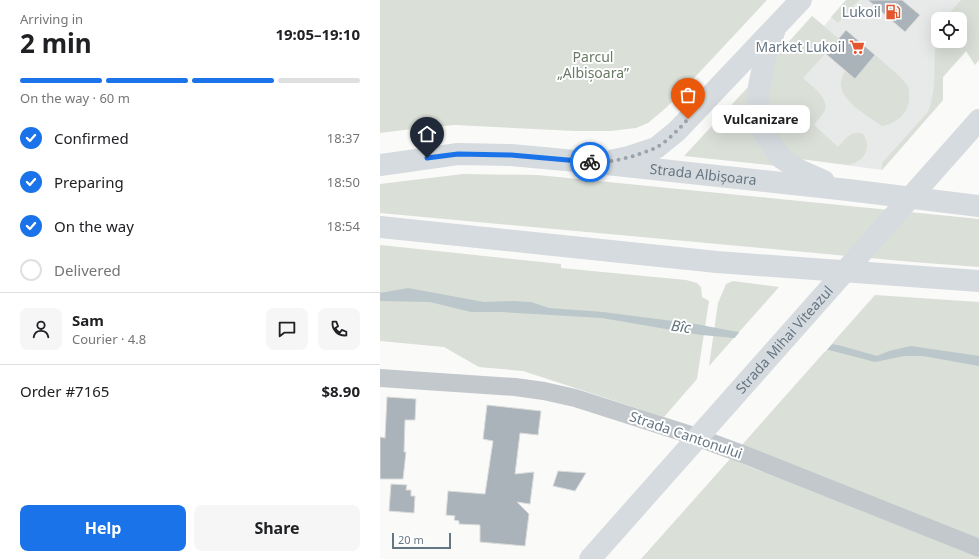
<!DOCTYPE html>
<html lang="en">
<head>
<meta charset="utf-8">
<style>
  body { margin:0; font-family:"Noto Sans",sans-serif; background:#f6f6f6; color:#202124; height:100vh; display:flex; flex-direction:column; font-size:15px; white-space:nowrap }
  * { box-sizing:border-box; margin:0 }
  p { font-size:13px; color:#757577 }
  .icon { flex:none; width:22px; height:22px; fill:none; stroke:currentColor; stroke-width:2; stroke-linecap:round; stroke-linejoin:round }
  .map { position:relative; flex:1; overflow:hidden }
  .drawer { display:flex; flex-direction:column; background:#fff; width:380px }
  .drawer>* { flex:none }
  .tools { position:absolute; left:551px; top:12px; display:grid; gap:8px }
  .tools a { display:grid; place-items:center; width:36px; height:36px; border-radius:8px; background:#fff; box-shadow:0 4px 16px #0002; font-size:20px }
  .scale { position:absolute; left:12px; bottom:10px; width:59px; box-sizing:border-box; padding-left:4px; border:2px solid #657683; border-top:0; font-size:11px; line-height:14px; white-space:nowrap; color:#657683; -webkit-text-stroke:3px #fff; paint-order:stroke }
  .pin { position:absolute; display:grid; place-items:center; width:34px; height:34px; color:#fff; margin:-41px -17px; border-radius:50% 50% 50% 0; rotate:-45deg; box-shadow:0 0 4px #0007 }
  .pin .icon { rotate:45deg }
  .courier { position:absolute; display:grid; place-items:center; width:40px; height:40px; margin:-20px; border:3px solid #1a73e8; border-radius:50%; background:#fff; color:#222; box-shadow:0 1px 5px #0007 }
  .bubble { position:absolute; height:28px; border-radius:8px; background:#fff; box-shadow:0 4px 16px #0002; font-size:13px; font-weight:700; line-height:28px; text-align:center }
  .head em { font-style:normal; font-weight:700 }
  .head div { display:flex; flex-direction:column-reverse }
  .head { display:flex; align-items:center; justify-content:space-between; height:68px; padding:0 20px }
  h1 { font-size:26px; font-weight:700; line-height:30px }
  .bar { display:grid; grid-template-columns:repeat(4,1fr); gap:6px 4px; align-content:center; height:48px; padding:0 20px }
  .bar i { height:5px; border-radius:3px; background:#e0e0e0 }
  .bar .current { background:#1a73e8 }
  .bar p { grid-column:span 4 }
  .line { display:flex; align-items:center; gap:10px; padding:0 20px; border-top:1px solid #e0e0e0 }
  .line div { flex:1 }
  .round { display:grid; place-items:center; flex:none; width:42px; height:42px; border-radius:8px; background:#f6f6f6 }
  ol { padding:0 20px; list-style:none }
  li { display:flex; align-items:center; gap:12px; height:44px }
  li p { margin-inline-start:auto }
  li .icon { padding:4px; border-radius:50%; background:#1a73e8; color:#fff; stroke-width:4 }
  li:last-child { color:#757577 }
  li i { width:22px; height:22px; border:2px solid #e0e0e0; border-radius:50% }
  .action { display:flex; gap:8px; margin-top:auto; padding:8px 20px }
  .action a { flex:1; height:46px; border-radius:8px; background:#1a73e8; color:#fff; font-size:16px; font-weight:700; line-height:46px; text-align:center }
  .action a+a { background:#f6f6f6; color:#202124 }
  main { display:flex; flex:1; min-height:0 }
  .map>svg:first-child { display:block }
  .built { fill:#e8e9e9; fill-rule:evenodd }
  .green { fill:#dadfd7 }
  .water { fill:#bbc7cb }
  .pier { fill:#fafaf8 }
  .building { fill:#aab3b9; stroke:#dcdcda }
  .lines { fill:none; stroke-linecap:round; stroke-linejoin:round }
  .minor { stroke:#c3c8cc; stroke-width:18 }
  .primary { stroke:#d6dbdf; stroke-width:22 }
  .done { stroke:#99a4ac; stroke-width:4; stroke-dasharray:0 7.2 }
  .route { stroke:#1a73e8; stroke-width:5 }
  .labels { text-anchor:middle; stroke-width:4; stroke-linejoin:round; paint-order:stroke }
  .poi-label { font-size:14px; fill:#657683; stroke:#fff; text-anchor:end }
  .park-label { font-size:14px; fill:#687a64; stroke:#fff }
  .street-label { font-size:14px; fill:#657683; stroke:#fff }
  .water-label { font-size:15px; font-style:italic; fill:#60757c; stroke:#fff }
</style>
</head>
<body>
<main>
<section class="drawer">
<div class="head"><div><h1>2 min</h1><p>Arriving in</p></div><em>19:05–19:10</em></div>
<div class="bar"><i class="current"></i><i class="current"></i><i class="current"></i><i></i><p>On the way · 60 m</p></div>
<ol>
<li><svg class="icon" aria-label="check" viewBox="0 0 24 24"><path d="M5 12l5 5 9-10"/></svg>Confirmed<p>18:37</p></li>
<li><svg class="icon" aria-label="check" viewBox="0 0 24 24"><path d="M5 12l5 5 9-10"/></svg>Preparing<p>18:50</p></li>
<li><svg class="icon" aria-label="check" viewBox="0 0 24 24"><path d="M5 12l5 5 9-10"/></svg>On the way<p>18:54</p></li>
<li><i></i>Delivered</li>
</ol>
<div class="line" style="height:72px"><a class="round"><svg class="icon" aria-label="person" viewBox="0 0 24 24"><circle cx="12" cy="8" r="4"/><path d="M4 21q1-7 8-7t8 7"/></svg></a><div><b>Sam</b><p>Courier · 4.8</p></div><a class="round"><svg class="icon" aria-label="chat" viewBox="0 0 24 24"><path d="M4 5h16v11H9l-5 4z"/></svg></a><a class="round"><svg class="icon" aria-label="phone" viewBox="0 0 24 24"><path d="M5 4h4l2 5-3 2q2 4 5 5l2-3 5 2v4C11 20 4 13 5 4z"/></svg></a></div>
<div class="line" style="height:52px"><div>Order #7165</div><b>$8.90</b></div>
<div class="action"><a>Help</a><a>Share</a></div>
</section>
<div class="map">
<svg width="599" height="559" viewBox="0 0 599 559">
  <rect width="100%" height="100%" fill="#fafaf8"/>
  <!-- built -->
  <path class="built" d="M466,0H599L586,51L563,77V100L502,170L421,159L403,145L432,16L444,26ZM558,19H580V41H558Z"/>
  <!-- green -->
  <path class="green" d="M0,0H387L287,107L268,123L256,128L230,131H195L75,125L40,128L0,133Z
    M466,0H479L458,23L451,17Z
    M581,0H599V60L595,65L586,51L563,77V100L502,170V163L548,112C559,86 551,57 558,30V41H580V19H564Z
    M432,16L459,39L423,78C431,86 451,99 444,112C442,116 437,120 434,125L458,147C465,139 472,129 483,134C493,149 483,162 468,165L421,159L413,155L403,145L393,129L386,100L395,57Z
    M495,55C504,63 521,76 527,85C529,87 529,91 529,94C531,111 518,123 502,126C490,117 463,103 461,86C460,81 463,76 465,71L475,79Z
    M368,87L369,114L398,166L304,156Z
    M83,174L158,175L599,219V267L533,262L0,213V184Z
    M0,245L181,264V268L306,280L317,283L321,287L322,297L329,301L317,379L284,417L143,371L99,367L64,347L0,341Z
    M353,281L399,287L329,366L338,303L346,284Z
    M495,295L599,302V540L361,446Z
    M350,459L599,557V559H261Z"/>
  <!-- water -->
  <path class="water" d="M28,288L104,302L132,301L151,302L169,308L223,312L316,324L352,331L458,345L497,356L509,351L531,346L599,356V366L543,356H524L495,362L449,350L345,337L321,335L222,318L121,312H91L50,302L0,301V293Z"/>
  <!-- pier -->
  <path class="pier" d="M361,330L453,343L445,352L353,340Z"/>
  <!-- building -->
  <path class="building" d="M488,0H522L540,15L525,32Z
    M466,30L495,55L475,79L446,54Z
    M7,397L36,399L35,420H25L24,452H26L23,479H0V437L5,438Z
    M107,405L161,411L158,435L140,433L135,474L154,472L150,504L137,502L149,514L145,546L100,542V525L79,524V521L74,520L75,516L66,515L68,491L105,494L113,441L103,439Z
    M178,471L206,473L195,491L173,486Z
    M11,484L27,485L26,490H31V496H35L34,513L9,511Z"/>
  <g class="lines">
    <!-- minor -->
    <path class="minor" d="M0,378L135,387L164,391L195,398L311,435L365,455L599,548"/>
    <!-- primary -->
    <g class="primary">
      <path d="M394,32L385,58L379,86L378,112L384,133L400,157L419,170L444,181"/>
      <path d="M234,160L249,157L276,148L297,131L421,0"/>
      <path id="s1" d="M0,165L78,154L131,155L217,163L468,190L599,206"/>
      <path d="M0,227L337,262L599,281"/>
      <path id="s2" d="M210,559L599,120"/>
    </g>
  </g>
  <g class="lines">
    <!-- done -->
    <path class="done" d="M210,162C229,164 257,156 275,148C287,142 299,129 308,119"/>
    <!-- route -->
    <path class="route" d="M47,158L78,154L131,155L210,162"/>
  </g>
  <!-- icons -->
  <defs>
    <g id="fuel-bare" transform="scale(1.2)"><path d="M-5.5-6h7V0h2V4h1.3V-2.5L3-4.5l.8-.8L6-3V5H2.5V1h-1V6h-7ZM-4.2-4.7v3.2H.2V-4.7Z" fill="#e4572e" stroke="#fff" stroke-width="2.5" paint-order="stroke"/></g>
    <g id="supermarket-bare" transform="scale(1.2)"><path d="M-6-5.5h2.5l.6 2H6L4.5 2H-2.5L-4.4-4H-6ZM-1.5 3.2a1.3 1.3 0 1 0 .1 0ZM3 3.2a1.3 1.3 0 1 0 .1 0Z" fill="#e4572e" stroke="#fff" stroke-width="2.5" paint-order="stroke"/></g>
  </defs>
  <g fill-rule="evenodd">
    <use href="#fuel-bare" x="513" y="12"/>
    <use href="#supermarket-bare" x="477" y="47"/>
  </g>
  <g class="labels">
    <!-- poi labels -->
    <g class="poi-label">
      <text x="501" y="17">Lukoil</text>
      <text x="465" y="52">Market Lukoil</text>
    </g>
    <!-- park labels -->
    <g class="park-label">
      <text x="213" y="62">Parcul<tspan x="213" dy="16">„Albișoara”</tspan></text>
    </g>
    <!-- street labels -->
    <g class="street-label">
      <text dy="5" stroke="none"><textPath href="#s1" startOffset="325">Strada Albișoara</textPath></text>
      <text dy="5" stroke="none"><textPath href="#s2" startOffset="293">Strada Mihai Viteazul</textPath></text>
      <text transform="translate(306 435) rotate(19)" y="5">Strada Cantonului</text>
    </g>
    <!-- water labels -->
    <g class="water-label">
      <text transform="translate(301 327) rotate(8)" y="5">Bîc</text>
    </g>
  </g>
</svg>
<div class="tools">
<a><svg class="icon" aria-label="locate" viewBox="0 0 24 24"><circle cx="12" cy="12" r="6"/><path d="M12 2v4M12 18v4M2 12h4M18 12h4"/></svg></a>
</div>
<div class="scale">20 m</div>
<div class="pin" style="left:308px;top:119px;background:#ea580c"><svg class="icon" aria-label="bag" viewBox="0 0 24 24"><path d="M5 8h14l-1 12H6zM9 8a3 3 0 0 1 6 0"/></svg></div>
<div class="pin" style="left:47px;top:158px;background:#1f2937"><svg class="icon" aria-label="home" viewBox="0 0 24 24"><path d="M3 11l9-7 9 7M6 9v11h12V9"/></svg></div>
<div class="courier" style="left:210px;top:162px"><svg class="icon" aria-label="bike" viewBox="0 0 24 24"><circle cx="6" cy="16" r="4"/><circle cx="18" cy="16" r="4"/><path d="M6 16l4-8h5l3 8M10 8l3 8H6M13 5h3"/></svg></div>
<div class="bubble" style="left:332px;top:105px;width:98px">Vulcanizare</div>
</div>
</main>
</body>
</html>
